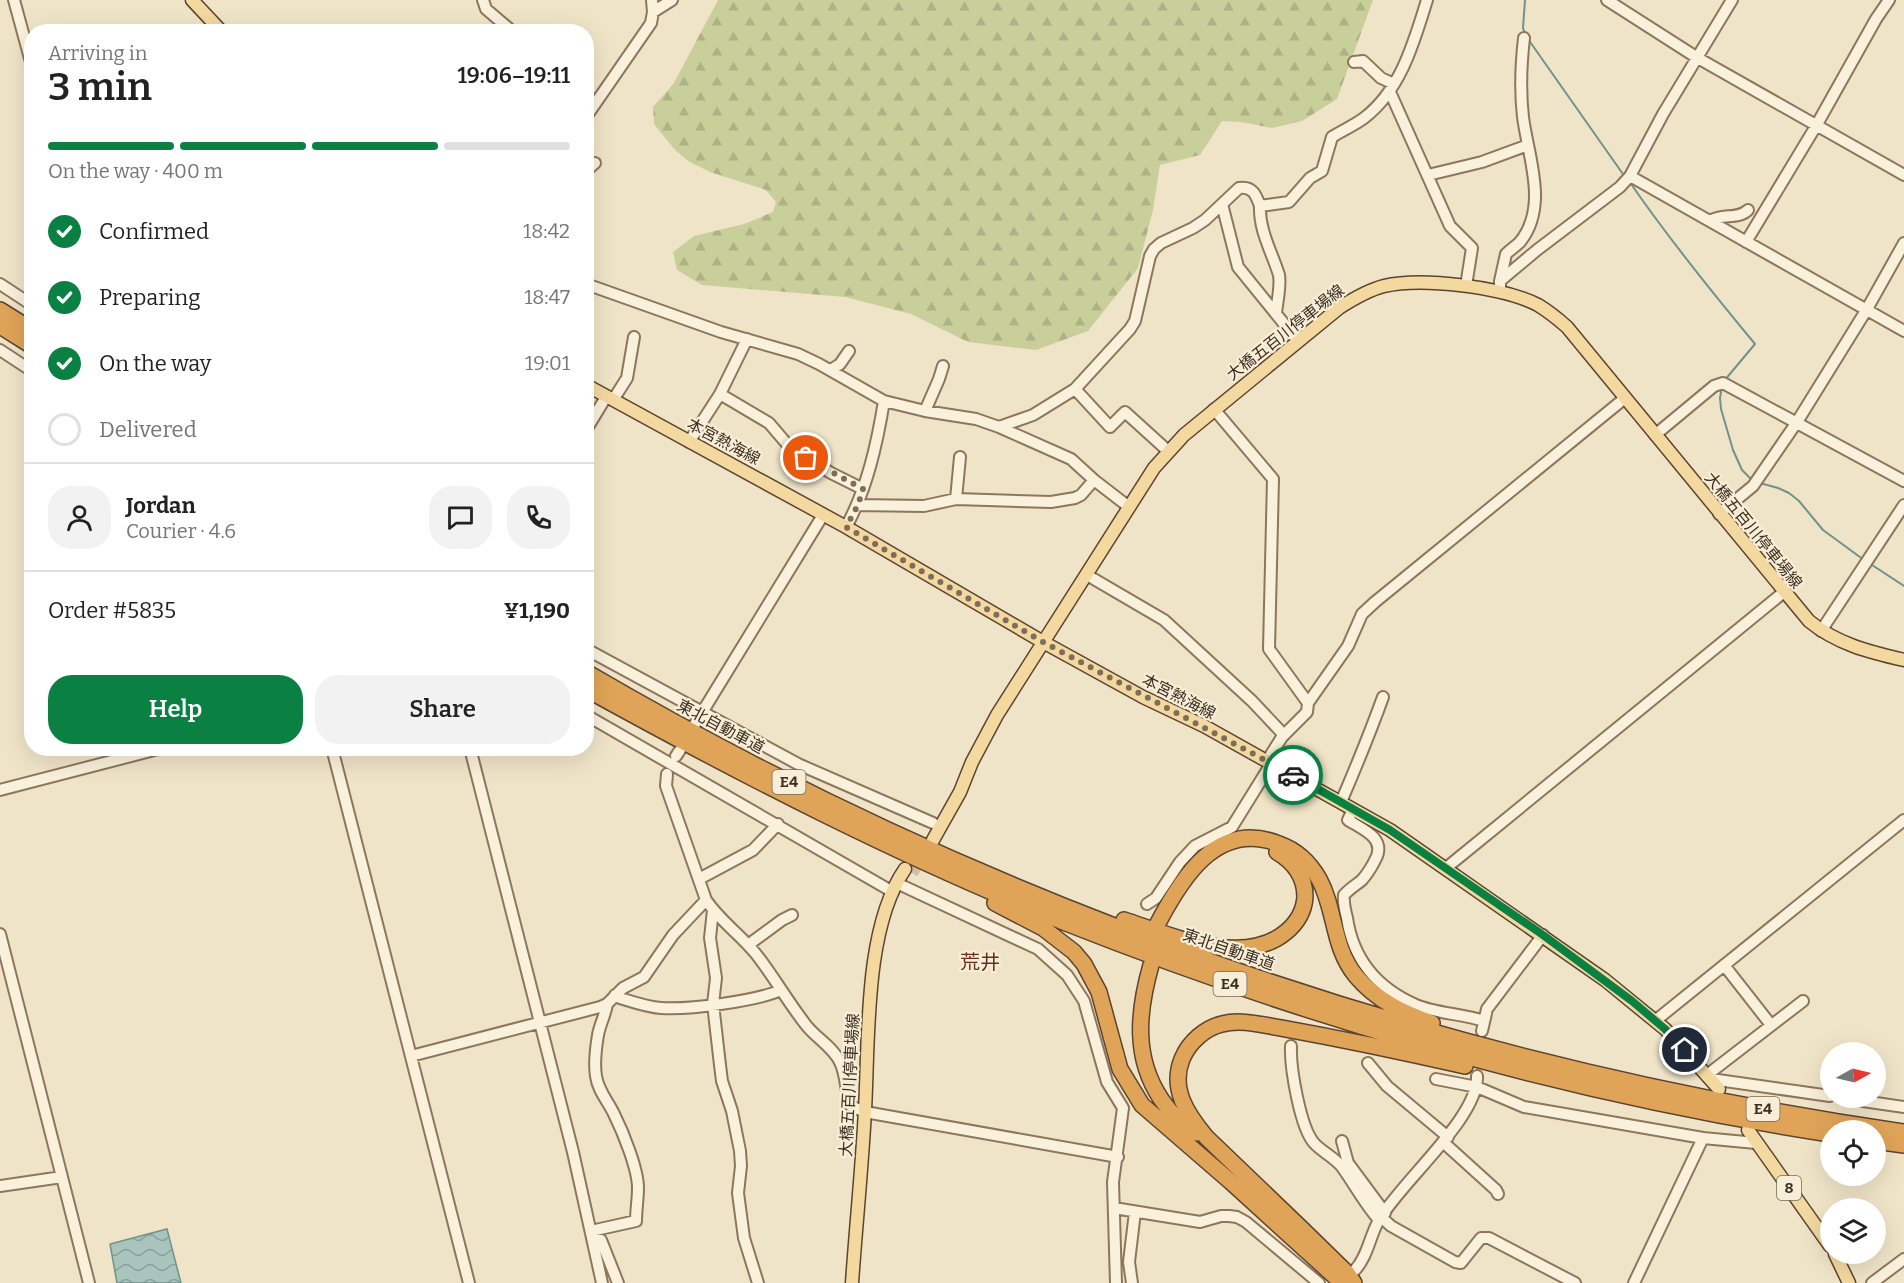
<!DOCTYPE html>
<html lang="en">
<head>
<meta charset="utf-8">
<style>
  body { margin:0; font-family:Bitter,"Noto Sans JP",serif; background:#f2f2f2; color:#222; height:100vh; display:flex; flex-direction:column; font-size:22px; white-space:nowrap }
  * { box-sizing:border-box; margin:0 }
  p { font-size:20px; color:#767676 }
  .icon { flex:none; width:33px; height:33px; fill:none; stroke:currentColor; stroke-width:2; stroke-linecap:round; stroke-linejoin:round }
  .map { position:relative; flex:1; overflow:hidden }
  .drawer { position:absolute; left:24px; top:24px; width:570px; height:732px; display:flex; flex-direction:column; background:#fff; border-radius:24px; box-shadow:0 6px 24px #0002 }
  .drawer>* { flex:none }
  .needle { width:39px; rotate:82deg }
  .buttons { position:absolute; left:1820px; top:1042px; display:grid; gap:12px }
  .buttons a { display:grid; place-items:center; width:66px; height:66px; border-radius:50%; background:#fff; box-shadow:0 6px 24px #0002; font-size:30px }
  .pin { position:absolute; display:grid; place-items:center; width:51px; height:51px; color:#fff; margin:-26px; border:3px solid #fff; border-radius:50%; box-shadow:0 2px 6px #0007 }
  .courier { position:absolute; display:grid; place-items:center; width:60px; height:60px; margin:-30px; border:4px solid #0b8043; border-radius:50%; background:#fff; color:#222; box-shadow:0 2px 8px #0007 }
  .summary em { font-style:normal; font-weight:600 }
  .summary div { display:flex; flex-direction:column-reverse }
  .summary { display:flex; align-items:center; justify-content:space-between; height:102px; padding:0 24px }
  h1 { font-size:39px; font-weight:600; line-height:45px }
  .bar { display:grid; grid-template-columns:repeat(4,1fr); gap:9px 6px; align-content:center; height:72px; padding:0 24px }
  .bar i { height:8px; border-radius:4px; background:#e0e0e0 }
  .bar .on { background:#0b8043 }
  .bar p { grid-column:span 4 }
  .line { display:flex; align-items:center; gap:15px; padding:0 24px; border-top:2px solid #e0e0e0 }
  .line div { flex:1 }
  .round { display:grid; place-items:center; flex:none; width:63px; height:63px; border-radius:24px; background:#f2f2f2 }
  ol { padding:0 24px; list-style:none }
  li { display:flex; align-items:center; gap:18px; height:66px }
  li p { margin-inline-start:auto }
  li .icon { padding:6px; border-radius:50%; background:#0b8043; color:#fff; stroke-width:4 }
  li:last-child { color:#767676 }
  li i { width:33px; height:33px; border:3px solid #e0e0e0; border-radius:50% }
  .button { display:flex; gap:12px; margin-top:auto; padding:12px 24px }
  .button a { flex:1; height:69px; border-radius:24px; background:#0b8043; color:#fff; font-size:24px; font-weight:600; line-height:69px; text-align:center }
  .button a+a { background:#f2f2f2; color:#222 }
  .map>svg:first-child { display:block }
  .forest { fill:url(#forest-firs) }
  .water { fill:url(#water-waves); stroke:#6f938a; stroke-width:1.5 }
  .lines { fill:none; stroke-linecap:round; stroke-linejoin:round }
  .stream { stroke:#6f938a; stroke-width:2 }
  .major-tunnel { stroke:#ccc0a6; stroke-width:12; stroke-dasharray:12 6; stroke-linecap:butt }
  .minor-casing { stroke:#8d765c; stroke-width:14 }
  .major-casing { stroke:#5b4430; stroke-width:15 }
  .highway-casing { stroke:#5b4430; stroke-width:18 }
  .minor { stroke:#faf1dc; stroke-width:10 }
  .major { stroke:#f3d9a0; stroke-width:12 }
  .highway { stroke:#e0a458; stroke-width:15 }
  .done { stroke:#7c6e5b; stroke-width:6; stroke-dasharray:0 10.8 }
  .route { stroke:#0b8043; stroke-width:8 }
  .labels { text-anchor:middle; stroke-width:4.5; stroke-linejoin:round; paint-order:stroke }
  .shield { fill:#f7eed8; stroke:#756857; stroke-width:1.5 }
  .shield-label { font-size:15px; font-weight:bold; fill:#3d2e20 }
  .street-label { font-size:16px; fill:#3d2e20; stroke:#f7eed8 }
  .quarter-label { font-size:20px; fill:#6b2e1e; stroke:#f7eed8 }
</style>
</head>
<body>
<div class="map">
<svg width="1904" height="1283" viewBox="0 0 1904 1283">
  <defs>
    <pattern id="forest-firs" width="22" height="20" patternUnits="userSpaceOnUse" patternTransform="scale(1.5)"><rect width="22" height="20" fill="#c9cf9b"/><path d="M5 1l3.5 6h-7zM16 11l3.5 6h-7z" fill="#aeb285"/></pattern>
    <pattern id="water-waves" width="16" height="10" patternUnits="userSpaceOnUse" patternTransform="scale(1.5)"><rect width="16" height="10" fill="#a9c4bc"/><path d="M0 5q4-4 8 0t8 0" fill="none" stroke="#8ba098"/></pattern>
  </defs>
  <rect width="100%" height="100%" fill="#f0e4c8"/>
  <!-- forest -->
  <path class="forest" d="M718,0H1373L1337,99L1302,121L1272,128L1241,122L1222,121L1200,155L1160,165L1153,210L1138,268L1088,331L1036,350L968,342L911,314L845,297L702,285L677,270L673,252L694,236L744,224L773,212L776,202L766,190L710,172L688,161L675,150L654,124L653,107L674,83Z"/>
  <!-- water -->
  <path class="water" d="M167,1229L181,1283H117L110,1244Z"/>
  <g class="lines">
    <!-- stream -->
    <path class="stream" d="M1525,34L1523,28L1525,0
      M1528,39L1625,177
      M1629,181C1668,238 1711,291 1755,344L1724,381
      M1722,386L1720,398L1721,409L1733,450L1742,470L1752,480
      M1760,483L1778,488L1789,493L1799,501L1823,530L1864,560
      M1869,563L1904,586"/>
    <!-- major-tunnel -->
    <path class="major-tunnel" d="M912,873L924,854"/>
    <!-- minor casing -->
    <g class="minor-casing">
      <path id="minor" d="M14,0L32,66
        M483,0L486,9L513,32
        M1607,0L1696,57L1904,175
        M653,12L672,0
        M1354,62L1363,61L1381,78L1394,84
        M1390,92L1450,226L1472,248L1466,286
        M586,117L651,23L653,12L652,0
        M586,171L595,163
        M1428,175L1482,162L1528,145
        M1630,176L1904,331
        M1222,204L1238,267L1298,341
        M1260,206C1259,231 1272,252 1279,275C1281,286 1277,302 1276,314
        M1710,221C1722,213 1738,220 1748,210
        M1746,242L1816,126L1876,19L1889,0
        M1500,281L1506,254C1510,250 1516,246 1520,242C1549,206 1528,157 1523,117C1520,91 1521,64 1524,38
        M0,284L32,305
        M586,284L721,332L798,354L819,364L884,401L925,411L976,419L999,427L1033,415L1075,389L1130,329L1135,321L1150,256L1154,249L1161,243L1193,228L1205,220L1239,188C1253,186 1256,195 1260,206L1289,202L1310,178L1322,171L1332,137C1343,130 1355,125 1364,118C1401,90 1414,42 1427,0
        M1500,291V281L1537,250L1620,187L1630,176L1663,114L1732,0
        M0,350L32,371
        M831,370L840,364L849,351
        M1075,389L1110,427L1125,412L1168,451
        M720,394L769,423L787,444L798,453L831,473L863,489
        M613,400L627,378L634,337
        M1214,409L1273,479L1269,649L1308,703
        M925,411L939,379L943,366
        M999,427L1071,459L1094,480L1129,507
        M586,430L606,397
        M1655,435L1714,386L1723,383L1904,481
        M689,442L720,394L747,339
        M956,499L960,457
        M858,505L924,506L956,499L1051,502L1075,498L1081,495L1094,480
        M1719,514L1753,486L1797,422L1867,309L1904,243
        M846,527C867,489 877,444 884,401
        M1087,575L1164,620L1252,701L1284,735
        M1821,631L1904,505
        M586,649L798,764L933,823
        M586,715L893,892
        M695,724L823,515
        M332,748L469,1283
        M470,748L573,1152L602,1283
        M676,756L680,750
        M1267,761L1282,737L1307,712L1308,703L1348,646L1362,614L1375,602L1625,398
        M667,774L666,786L706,900C720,921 741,935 756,954C774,977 788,1002 806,1025C816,1038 833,1047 840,1062C847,1076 845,1092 851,1106L865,1112L1118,1157
        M0,790L162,748
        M1341,802C1356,767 1370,733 1383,697
        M1353,809L1348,820C1362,829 1384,837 1377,856C1373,865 1368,873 1362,880C1356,885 1349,889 1344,895C1343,903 1345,910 1347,918C1353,959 1377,988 1416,1005C1434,1013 1463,1014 1484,1021
        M1446,868L1784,592
        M699,879L753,850L778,824
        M903,886L1038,949L1067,975L1084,1001L1107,1082L1123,1108L1113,1182L1116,1283
        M1147,904L1156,898L1180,862L1195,846L1232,827L1271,764
        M713,910L710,938L716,978L713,1004L720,1065L722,1081L732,1111L740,1151L741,1166L738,1193L744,1238L758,1283
        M0,934L89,1283
        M748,945L782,920L792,915
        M1724,965L1771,1025
        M615,995L620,998C633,1002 647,1007 661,1008C688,1010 757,1001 781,990
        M1655,1021L1904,820
        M1482,1031L1487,1009L1543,935
        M1291,1046C1290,1067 1300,1127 1314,1143C1322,1152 1334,1157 1342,1167C1355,1185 1364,1203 1379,1220
        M411,1056L600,1007L607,1004L623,988L644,977L673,935L706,900
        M1368,1063L1387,1086L1448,1137
        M1707,1075L1803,1001
        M1436,1079L1477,1087L1524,1107L1703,1138L1756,1143
        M1711,1079L1830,1096
        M1842,1098L1904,1107
        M1342,1141L1348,1163L1385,1213
        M1443,1142L1496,1190L1498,1194
        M0,1186L62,1177
        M1114,1208L1200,1222L1221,1216H1229L1237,1217L1246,1222L1319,1283
        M1381,1217L1391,1226L1455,1262L1461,1263L1481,1238H1489L1575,1283
        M591,1231L636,1221C636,1210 638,1199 638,1188C638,1169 623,1132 614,1114C608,1101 598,1091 596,1076C594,1064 596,1047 598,1035C600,1024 605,1016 607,1004
        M592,1237L601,1240L618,1283
        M1355,1270C1368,1256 1370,1235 1379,1220C1401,1182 1479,1117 1477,1076
        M1132,1283L1129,1262L1135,1212
        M1634,1283L1703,1138
        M1872,1283L1904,1259"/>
    </g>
    <!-- major casing -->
    <g class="major-casing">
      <path id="major" d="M192,0L222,32
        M586,385L846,527L1043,642L1143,697L1204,726L1390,830L1605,980L1665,1029L1719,1089
        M933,840L960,792L972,762L997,715L1154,468L1184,435L1339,308C1353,299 1368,290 1384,286C1422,277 1503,287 1538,305C1548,311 1558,319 1567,327L1809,621C1837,644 1869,652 1904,660
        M1748,1130L1830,1246
        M1835,1254L1849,1283
        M852,1283C856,1225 862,1168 865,1110C869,1039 864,928 905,869"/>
    </g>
    <!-- highway casing -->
    <g class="highway-casing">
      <path id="highway" d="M0,310L32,330
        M0,326L32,346
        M586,672C991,909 1440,1065 1904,1132
        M586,689C742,775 901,857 1066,923C1312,1020 1569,1094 1830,1134
        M995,903L1043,928L1074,952L1084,964L1099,992L1120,1069L1142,1105L1231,1182L1342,1283
        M1124,920C1170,935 1243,968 1286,932C1297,923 1304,911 1305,897C1305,877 1294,862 1277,852
        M1157,925C1181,879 1217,819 1279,844C1296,850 1310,863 1319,879C1336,910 1332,947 1356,976C1376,1000 1403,1013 1432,1023
        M1151,965C1138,1011 1133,1057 1161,1099C1171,1113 1181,1125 1197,1133
        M1875,1141L1904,1145
        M1354,1283L1347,1273L1302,1229L1206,1137C1187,1114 1170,1089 1182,1059C1189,1042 1205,1028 1222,1024C1241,1019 1262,1025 1281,1028C1342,1039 1404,1052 1465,1066"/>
    </g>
    <!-- minor -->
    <use href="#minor" class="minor"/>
    <!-- major -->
    <use href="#major" class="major"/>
    <!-- highway -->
    <use href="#highway" class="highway"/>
  </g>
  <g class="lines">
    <!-- done -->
    <path class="done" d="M806,458L863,489L858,505L846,527L1043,642L1293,775"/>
    <!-- route -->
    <path class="route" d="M1293,775L1390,830L1543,935L1632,1001L1665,1029L1685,1050"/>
  </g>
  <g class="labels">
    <!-- shield labels -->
    <g class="shield">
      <rect x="772.5" y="770" width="33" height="24" rx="4.5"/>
      <rect x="1213.5" y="972" width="33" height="24" rx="4.5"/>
      <rect x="1746.5" y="1097" width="33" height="24" rx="4.5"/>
      <rect x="1777" y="1176" width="24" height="24" rx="4.5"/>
    </g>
    <g class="shield-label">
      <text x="789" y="787">E4</text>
      <text x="1230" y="989">E4</text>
      <text x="1763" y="1114">E4</text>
      <text x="1789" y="1193">8</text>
    </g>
    <!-- street labels -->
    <g class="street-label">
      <text transform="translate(1285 332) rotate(-38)" y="6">大橋五百川停車場線</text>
      <text transform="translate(724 441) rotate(28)" y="6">本宮熱海線</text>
      <text transform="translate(1754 530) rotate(51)" y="6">大橋五百川停車場線</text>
      <text transform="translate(1179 696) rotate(27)" y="6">本宮熱海線</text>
      <text transform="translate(721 726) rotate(28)" y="6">東北自動車道</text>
      <text transform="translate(1229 949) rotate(19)" y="6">東北自動車道</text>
      <text transform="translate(849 1085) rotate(-87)" y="6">大橋五百川停車場線</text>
    </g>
    <!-- quarter labels -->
    <g class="quarter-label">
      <text x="980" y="969">荒井</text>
    </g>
  </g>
</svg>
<div class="buttons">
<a><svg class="needle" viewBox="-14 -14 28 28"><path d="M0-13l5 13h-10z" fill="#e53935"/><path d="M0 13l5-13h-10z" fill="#767676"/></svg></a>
<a><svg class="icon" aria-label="locate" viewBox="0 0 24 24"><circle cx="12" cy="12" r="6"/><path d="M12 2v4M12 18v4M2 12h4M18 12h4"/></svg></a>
<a><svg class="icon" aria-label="layers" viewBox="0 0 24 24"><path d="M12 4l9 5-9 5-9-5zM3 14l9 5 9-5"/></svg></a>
</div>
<div class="pin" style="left:806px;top:458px;background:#ea580c"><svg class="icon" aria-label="bag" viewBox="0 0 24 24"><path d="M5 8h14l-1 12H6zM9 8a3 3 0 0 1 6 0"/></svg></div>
<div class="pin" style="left:1685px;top:1050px;background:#1f2937"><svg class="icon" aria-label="home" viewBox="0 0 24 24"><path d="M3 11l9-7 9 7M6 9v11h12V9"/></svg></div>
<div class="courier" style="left:1293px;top:775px"><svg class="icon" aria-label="car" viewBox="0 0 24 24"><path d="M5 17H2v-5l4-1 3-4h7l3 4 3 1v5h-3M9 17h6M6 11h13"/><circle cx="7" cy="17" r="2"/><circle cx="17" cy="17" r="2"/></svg></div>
<section class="drawer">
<div class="summary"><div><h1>3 min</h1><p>Arriving in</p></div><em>19:06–19:11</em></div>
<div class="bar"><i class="on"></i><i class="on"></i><i class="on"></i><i></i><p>On the way · 400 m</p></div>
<ol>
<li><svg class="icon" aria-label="check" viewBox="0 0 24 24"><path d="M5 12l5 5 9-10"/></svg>Confirmed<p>18:42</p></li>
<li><svg class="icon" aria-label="check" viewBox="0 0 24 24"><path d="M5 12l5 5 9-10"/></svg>Preparing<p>18:47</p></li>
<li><svg class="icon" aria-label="check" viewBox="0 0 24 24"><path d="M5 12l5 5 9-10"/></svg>On the way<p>19:01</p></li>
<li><i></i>Delivered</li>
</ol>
<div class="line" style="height:108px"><a class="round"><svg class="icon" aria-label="person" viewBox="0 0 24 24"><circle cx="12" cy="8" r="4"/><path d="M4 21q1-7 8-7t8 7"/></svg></a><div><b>Jordan</b><p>Courier · 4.6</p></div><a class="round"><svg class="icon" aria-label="chat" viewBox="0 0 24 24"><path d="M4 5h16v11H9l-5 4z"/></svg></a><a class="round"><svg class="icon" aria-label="phone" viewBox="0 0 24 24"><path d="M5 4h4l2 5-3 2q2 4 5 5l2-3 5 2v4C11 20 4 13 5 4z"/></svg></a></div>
<div class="line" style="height:78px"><div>Order #5835</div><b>¥1,190</b></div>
<div class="button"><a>Help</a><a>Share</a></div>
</section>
</div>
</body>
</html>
